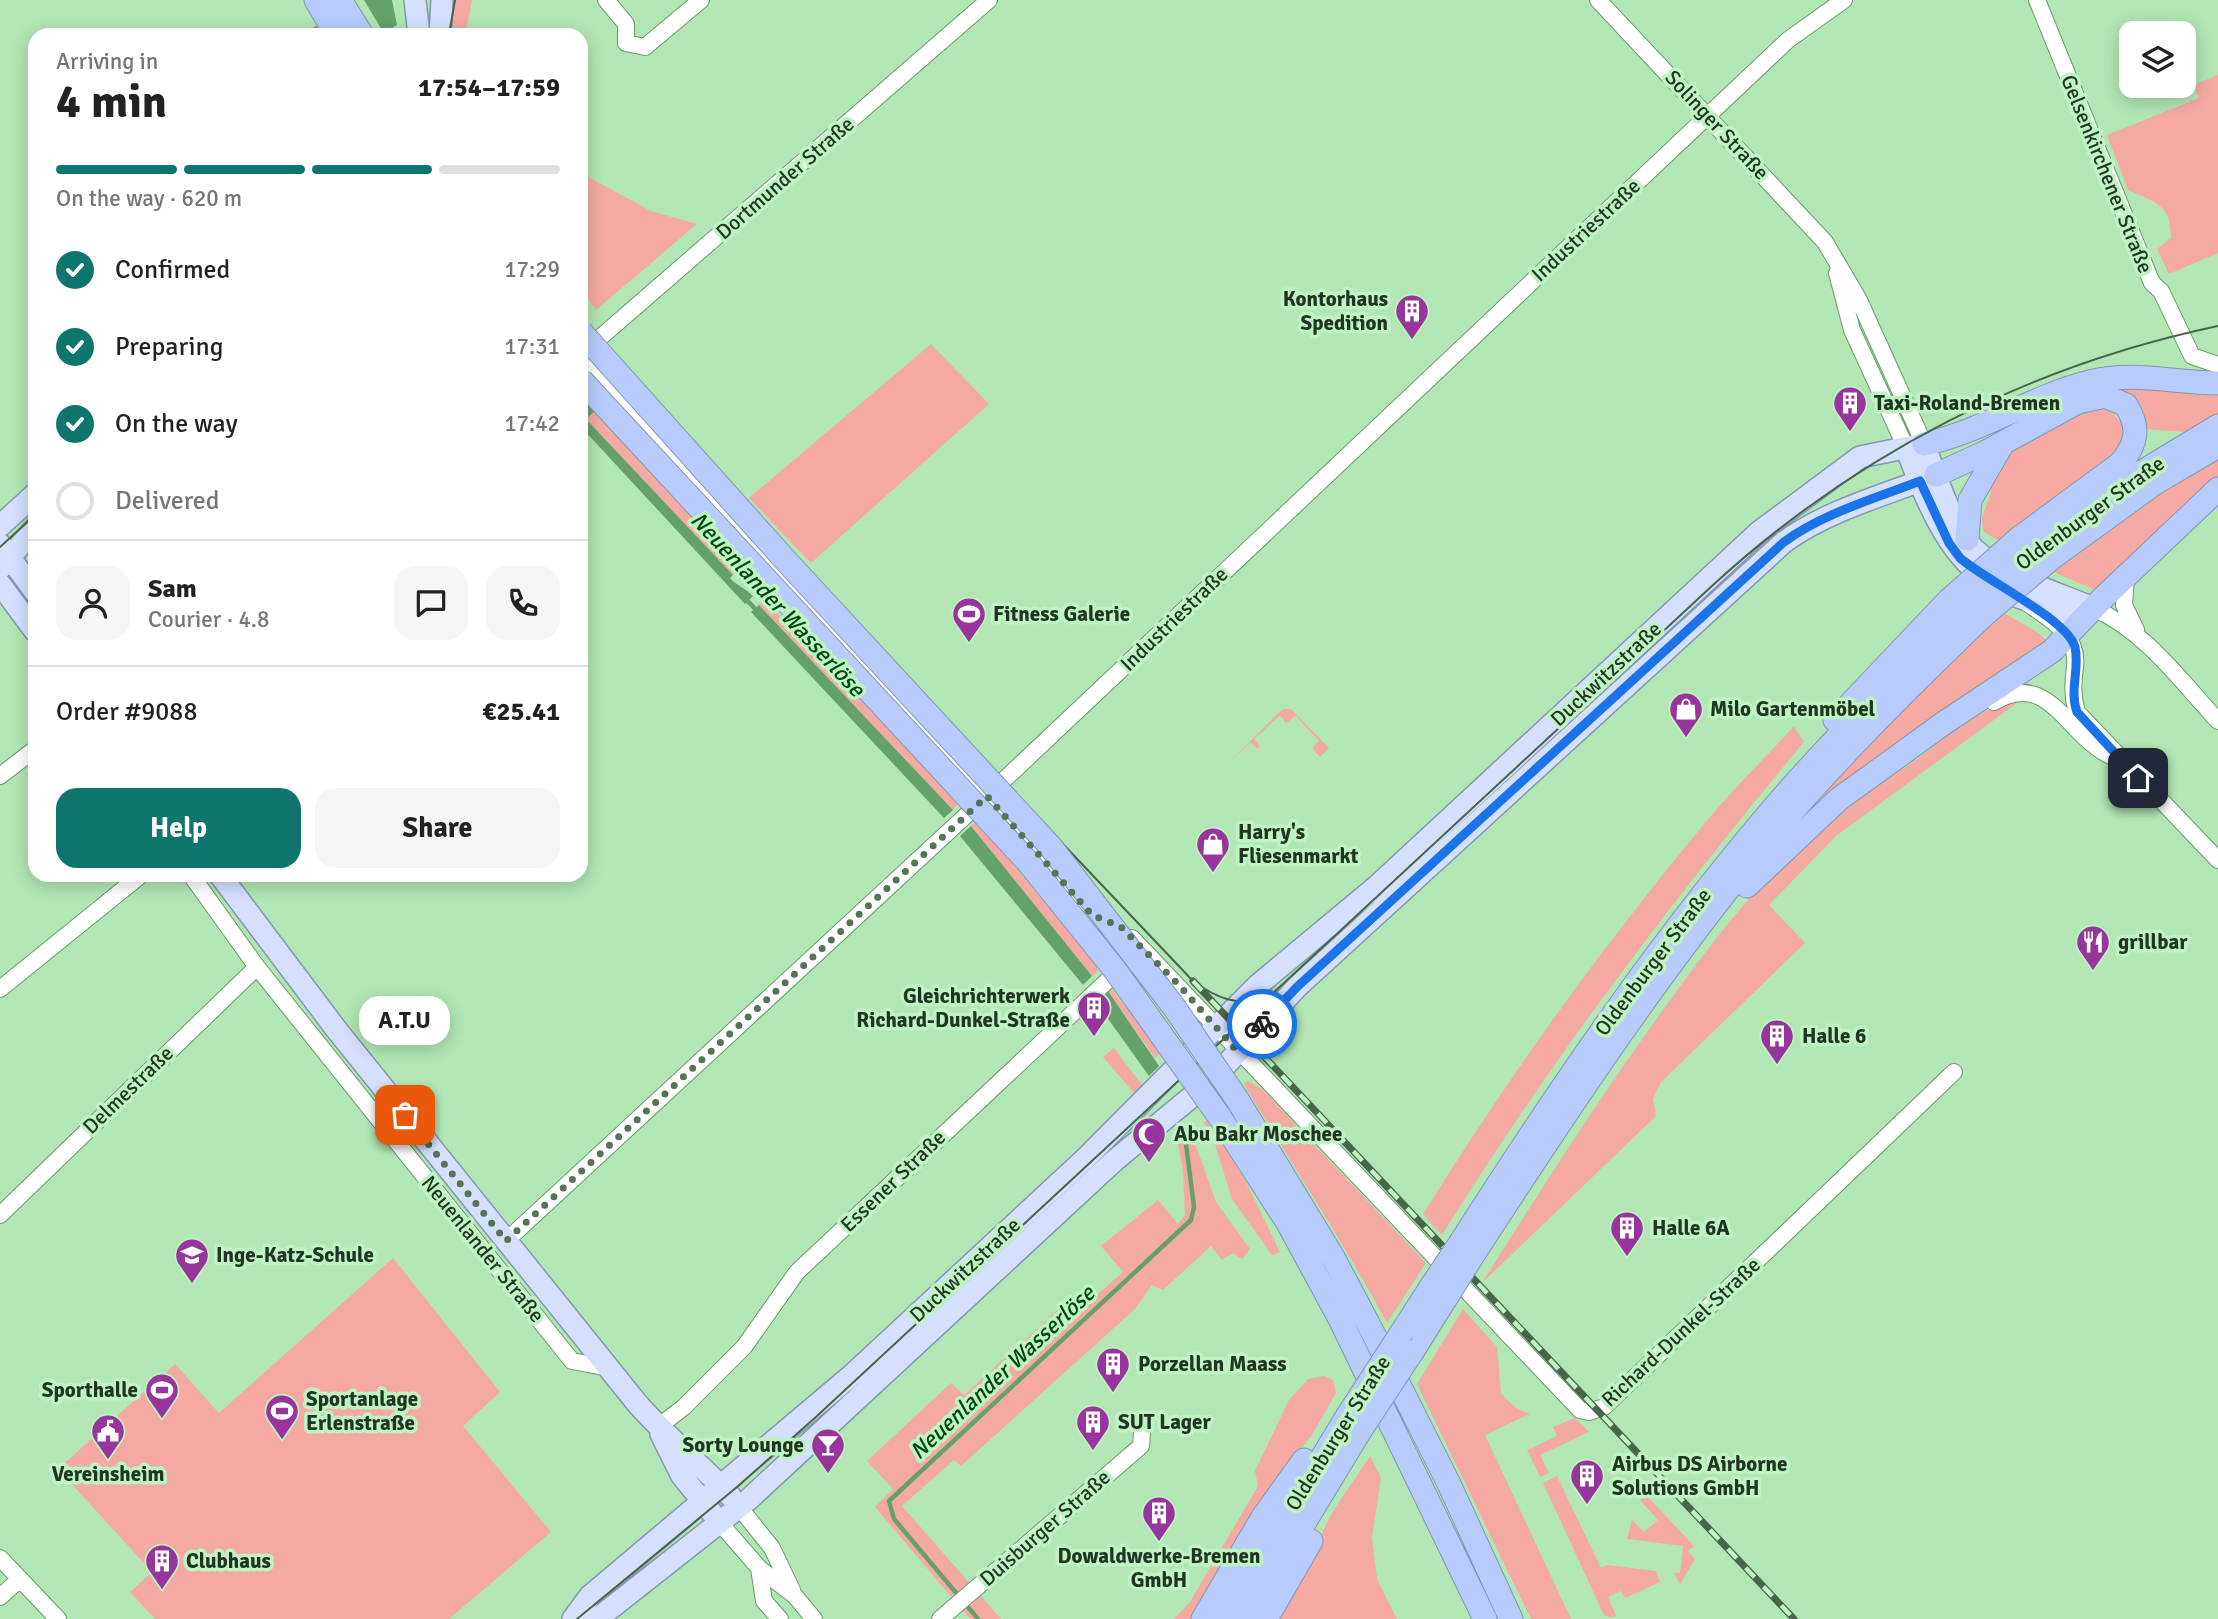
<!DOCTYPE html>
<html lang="en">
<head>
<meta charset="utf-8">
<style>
  body { margin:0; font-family:Signika,sans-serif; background:#f6f6f6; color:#222; height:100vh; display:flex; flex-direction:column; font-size:26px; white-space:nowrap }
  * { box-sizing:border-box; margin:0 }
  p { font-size:23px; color:#767676 }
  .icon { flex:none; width:38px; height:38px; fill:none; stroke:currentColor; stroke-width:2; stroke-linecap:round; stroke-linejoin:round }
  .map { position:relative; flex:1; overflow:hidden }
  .panel { position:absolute; left:28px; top:28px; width:560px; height:854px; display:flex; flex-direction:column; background:#fff; border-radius:21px; box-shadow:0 4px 18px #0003 }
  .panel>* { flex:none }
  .fabs { position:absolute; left:2119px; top:21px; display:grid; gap:14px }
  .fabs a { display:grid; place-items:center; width:77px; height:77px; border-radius:14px; background:#fff; box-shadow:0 4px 18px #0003; font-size:35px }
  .pin { position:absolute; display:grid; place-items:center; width:60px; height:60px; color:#fff; margin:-30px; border-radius:14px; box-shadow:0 4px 10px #0006 }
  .courier { position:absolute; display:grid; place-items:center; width:70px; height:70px; margin:-35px; border:5px solid #1a73e8; border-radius:50%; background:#fff; color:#222; box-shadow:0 2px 9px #0007 }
  .bubble { position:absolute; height:49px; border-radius:21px; background:#fff; box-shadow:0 4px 18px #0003; font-size:23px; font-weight:700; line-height:49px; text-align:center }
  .head em { font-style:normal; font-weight:700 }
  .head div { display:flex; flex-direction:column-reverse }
  .head { display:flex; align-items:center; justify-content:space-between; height:119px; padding:0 28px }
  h1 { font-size:46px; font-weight:700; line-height:52px }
  .bar { display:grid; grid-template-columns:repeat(4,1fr); gap:10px 7px; align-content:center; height:84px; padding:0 28px }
  .bar i { height:9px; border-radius:5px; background:#e0e0e0 }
  .bar .active { background:#0f766e }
  .bar p { grid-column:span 4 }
  .line { display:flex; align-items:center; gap:18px; padding:0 28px; border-top:2px solid #e0e0e0 }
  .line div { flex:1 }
  .round { display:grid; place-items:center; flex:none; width:74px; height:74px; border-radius:21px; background:#f6f6f6 }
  ol { padding:0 28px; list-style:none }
  li { display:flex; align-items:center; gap:21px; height:77px }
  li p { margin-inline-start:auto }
  li .icon { padding:7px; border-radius:50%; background:#0f766e; color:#fff; stroke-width:4 }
  li:last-child { color:#767676 }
  li i { width:38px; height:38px; border:4px solid #e0e0e0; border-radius:50% }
  .action { display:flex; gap:14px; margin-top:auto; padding:14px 28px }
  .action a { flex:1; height:80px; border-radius:21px; background:#0f766e; color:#fff; font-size:28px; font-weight:700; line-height:80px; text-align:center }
  .action a+a { background:#f6f6f6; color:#222 }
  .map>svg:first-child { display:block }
  .green { fill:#f4aaa2 }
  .water { fill:#65a269 }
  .pier { fill:#b2e6b4 }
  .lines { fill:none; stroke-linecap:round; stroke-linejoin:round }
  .stream { stroke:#65a269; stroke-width:4.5 }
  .minor-casing { stroke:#699a6b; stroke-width:18 }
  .major-casing { stroke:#8298b0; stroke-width:24 }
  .highway-casing { stroke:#8298b0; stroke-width:25 }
  .minor { stroke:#fff; stroke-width:16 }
  .major { stroke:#d4e0fd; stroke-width:21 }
  .highway { stroke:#b7ccfc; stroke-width:23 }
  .tram { stroke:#486549; stroke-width:2 }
  .rail-casing { stroke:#486549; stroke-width:7 }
  .rail { stroke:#bff3c1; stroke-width:4.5; stroke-dasharray:13; stroke-linecap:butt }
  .highway-bridge-casing { stroke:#8298b0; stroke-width:25; stroke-linecap:butt }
  .highway-bridge { stroke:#b7ccfc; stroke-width:23 }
  .done { stroke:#547455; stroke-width:7; stroke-dasharray:0 12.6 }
  .route { stroke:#1a73e8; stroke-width:9 }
  .labels { text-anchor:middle; stroke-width:7; stroke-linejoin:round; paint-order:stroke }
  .street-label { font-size:21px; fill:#213622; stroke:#bff3c1 }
  .poi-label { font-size:21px; font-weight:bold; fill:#213622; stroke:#bff3c1; text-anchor:start }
  .water-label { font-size:23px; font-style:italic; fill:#004710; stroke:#bff3c1 }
</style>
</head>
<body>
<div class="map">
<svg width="2218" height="1619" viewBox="0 0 2218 1619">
  <rect width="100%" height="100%" fill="#b2e6b4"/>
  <!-- green -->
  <path class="green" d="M449,0H472L465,35H458V30L447,28Z
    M2218,75V253L2169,274L2157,249L2171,238C2171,204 2156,203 2128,190L2107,135L2199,98L2193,85Z
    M581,173L651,211L697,224L596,310L584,294L581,296Z
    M931,344L989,404L811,563L749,498Z
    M2123,384L2218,391V416L2186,432L2145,429L2131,398L2018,425Z
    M2101,407L2110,411L2123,424V446L1999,541L1984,532C1978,515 1988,507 1991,491C1993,480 1998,461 2008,452C2030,434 2073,415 2101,407Z
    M595,411L741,567L733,575L586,419Z
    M2218,458V479L2098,591L2051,571L2118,519Z
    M763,600L800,634L803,633L954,795L958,803L953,810L759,605Z
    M2002,612L2037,632L2051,644L1825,800L1821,797L1934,677Z
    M2021,700L1836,836L1769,905L1805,943L1661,1082L1653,1099L1656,1116L1482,1283C1539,1192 1597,1102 1660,1014C1709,946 1761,876 1826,824C1855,800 1887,780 1917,759C1947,737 1983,703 2021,700Z
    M1283,709H1291L1329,748L1320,757L1312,748L1319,741L1296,716L1286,723L1280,715L1254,739L1260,746L1257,749L1251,742L1224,767Z
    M1794,726L1804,742C1673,899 1550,1061 1442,1235L1423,1214C1508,1077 1602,947 1705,823C1733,789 1765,758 1794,726Z
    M975,822L979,823L1094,962L1098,971L1092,976L971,826Z
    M1111,988L1161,1053L1155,1058L1108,991Z
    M1114,1048L1142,1085L1134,1093L1103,1057Z
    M1248,1081L1262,1089L1426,1263L1387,1323C1343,1241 1291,1164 1244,1084Z
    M1207,1120L1245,1180L1280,1252L1272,1255L1232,1199L1214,1141L1204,1123Z
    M1177,1139L1196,1146L1216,1202L1250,1249L1242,1259L1233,1253L1222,1260L1211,1246L1163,1290L1152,1285L1135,1309L961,1466L954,1460L902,1506L1001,1619H970L875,1507L893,1489L867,1461L951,1383L964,1395L1059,1309L1068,1320L1123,1272L1101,1246L1158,1200L1178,1224L1185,1215L1183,1171Z
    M393,1258L500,1392L463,1426L551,1532L449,1619H155L130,1592L152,1572L58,1469L175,1364L219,1413Z
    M1463,1309L1497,1347L1501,1394L1516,1408L1530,1414L1485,1435L1571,1619H1531L1417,1384Z
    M1324,1376L1333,1380L1336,1393L1312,1435L1283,1471L1194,1619H1174L1190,1602L1258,1486L1255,1471L1289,1400L1308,1379Z
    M1575,1418L1589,1432L1540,1455L1549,1473L1540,1477L1527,1450L1557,1436L1553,1427Z
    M1370,1456L1381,1478L1372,1537L1377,1579L1397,1619H1277L1335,1508Z
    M1557,1476L1601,1568L1607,1565L1656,1571L1660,1582L1625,1598L1621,1591L1608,1597L1616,1616L1611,1618L1604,1615L1543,1483Z
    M1646,1495L1694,1546L1688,1551L1695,1559L1680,1584L1674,1573H1680L1683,1546L1627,1539L1632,1520L1644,1532L1658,1520L1640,1500Z"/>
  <!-- water -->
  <path class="water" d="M356,0H392L397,25L381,35H302Z
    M581,386L601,405L586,419L733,575L730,578C737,586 744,587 753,596L745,604L581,427Z
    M759,605L953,810L944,818L751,612Z
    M971,826L1092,976L1083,985L960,836Z
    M1108,991L1159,1066L1149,1076L1096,1002Z"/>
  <!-- pier -->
  <path class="pier" d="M349,0H364L385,35H322L314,22Z"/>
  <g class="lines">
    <!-- stream -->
    <path class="stream" d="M745,598L758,612
      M978,1619L894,1519L889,1501L1191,1220L1194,1207L1186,1144"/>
    <!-- minor casing -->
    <g class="minor-casing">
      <path id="minor" d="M606,0L626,24V43L645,47L701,0
        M1598,0L1825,242L1859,300L1924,444
        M2037,0L2152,283L2161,291L2192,356L2218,365
        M1837,273L1852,330L1906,448
        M587,349L989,0
        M581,356L1027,839L1082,904
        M2126,576L2124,605L2136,630
        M2024,601C2049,619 2079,633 2075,667C2073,683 2072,696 2077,712L2218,860
        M2093,608C2144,630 2180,680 2218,721
        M1994,702C2050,668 2067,738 2113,757
        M0,776L35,749
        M191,875L257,967L572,1361L609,1368
        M1132,938L1580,1410L1589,1412L1604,1407L1954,1072
        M0,989L141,875
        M0,1215L257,967
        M506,1241L987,796L1788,40L1844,0
        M658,1427L684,1407L744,1347L797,1272L1122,967
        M739,1507L772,1548L792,1590
        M720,1523L759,1568L795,1596L814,1619
        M0,1558L58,1619
        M759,1568L764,1601L780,1619
        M0,1597L20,1579
        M940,1619L1141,1446L1142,1433"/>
    </g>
    <!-- major casing -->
    <g class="major-casing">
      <path id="major" d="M415,0L419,35
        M440,35L442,0
        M1906,448C1930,508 1953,575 2021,598C2029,601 2039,601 2047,604C2059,608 2070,614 2082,619
        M0,526L35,494
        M0,544L35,592
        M2,567L35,528
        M0,584L35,631
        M220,875L336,1029L636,1402C665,1436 700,1463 731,1497
        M661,1434L682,1476L712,1513
        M573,1619L590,1596L852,1375L1087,1157L1258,985L1377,886L1759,532L1860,457L1924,444C1935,473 1953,530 1976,551C2007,578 2055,592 2093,608
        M597,1619L748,1500L1114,1161L1213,1079L1297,987L1784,542C1828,510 1885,495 1936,475"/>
    </g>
    <!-- highway casing -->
    <g class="highway-casing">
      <path id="highway" d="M316,0L337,35
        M340,0L362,35
        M1924,444C1982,432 2032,396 2090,382C2134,371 2174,383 2218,383
        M1936,475L1986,452L2078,402L2105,396L2126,405C2140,428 2137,443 2121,463L2018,539
        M1967,539L1970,500L2003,443
        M2036,551L2137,475L2218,426
        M2053,557L2155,483L2218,446
        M1835,720L1949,600
        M1747,886L1839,799L1944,723L2052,651L2103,598L2218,489
        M1237,1099L1334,1259L1372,1331L1449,1484L1511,1619
        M1219,1116L1288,1223L1340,1319L1485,1619
        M1461,1242C1562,1084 1667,930 1791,788C1847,725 1908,665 1968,606
        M1473,1255C1564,1115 1655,977 1761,848C1830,765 1907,689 1985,614
        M1402,1332L1431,1287
        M1412,1352L1444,1301
        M1203,1619L1263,1517L1304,1460
        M1224,1619L1348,1415
        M1246,1619L1358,1434
        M1266,1619L1311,1541"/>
    </g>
    <!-- minor -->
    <use href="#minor" class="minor"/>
    <!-- major -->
    <use href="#major" class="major"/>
    <!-- highway -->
    <use href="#highway" class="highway"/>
    <!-- tram -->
    <path class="tram" d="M449,35L455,0
      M581,336L1193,981C1216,998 1238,1007 1267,998
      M0,547L35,515
      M577,1619L737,1487L817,1416L1713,585C1856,454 2028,366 2218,326"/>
    <!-- rail casing -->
    <g class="rail-casing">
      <path id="rail" d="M1193,981L1794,1619"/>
    </g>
    <!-- rail -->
    <use href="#rail" class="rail"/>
    <!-- highway-bridge casing -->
    <g class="highway-bridge-casing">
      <path id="highway-bridge" d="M581,332L788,563L1050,846L1174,1007L1237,1099
        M581,380L1028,862L1115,970L1219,1116
        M1949,600L2018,539
        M1968,606L2036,551
        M1985,614L2053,557
        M1431,1287L1461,1242
        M1444,1301L1473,1255
        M1348,1415L1402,1332
        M1358,1434L1412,1352"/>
    </g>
    <!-- highway-bridge -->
    <use href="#highway-bridge" class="highway-bridge"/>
  </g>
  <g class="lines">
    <!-- done -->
    <path class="done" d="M405,1115L506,1241L987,796L1092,915L1121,927L1179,985L1237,1051L1262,1024"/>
    <!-- route -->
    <path class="route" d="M1262,1024L1297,987L1784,542C1824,513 1874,499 1920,481L1949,543L1960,558C1985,580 2067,619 2075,647C2080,669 2069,690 2077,712L2138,778"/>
  </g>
  <!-- icons -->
  <defs>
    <g id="building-pin" transform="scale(1.75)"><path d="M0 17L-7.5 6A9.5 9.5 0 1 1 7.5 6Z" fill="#97359d" stroke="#bff3c1"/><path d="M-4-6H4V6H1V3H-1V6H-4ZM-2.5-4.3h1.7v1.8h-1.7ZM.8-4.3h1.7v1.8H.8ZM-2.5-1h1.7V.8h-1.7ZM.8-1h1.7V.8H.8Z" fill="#fff"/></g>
    <g id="stadium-pin" transform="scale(1.75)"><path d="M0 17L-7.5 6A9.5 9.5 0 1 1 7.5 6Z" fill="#97359d" stroke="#bff3c1"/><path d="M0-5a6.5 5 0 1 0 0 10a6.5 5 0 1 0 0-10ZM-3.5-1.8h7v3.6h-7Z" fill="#fff"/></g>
    <g id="shop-pin" transform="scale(1.75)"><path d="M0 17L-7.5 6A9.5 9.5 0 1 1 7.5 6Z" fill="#97359d" stroke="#bff3c1"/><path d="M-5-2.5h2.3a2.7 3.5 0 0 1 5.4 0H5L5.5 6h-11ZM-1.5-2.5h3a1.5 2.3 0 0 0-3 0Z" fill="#fff"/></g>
    <g id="restaurant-pin" transform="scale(1.75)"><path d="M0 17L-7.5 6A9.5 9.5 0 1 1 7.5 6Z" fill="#97359d" stroke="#bff3c1"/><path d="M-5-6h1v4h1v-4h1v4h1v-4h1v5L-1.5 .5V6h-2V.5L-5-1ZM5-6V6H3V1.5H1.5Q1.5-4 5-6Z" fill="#fff"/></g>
    <g id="mosque-pin" transform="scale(1.75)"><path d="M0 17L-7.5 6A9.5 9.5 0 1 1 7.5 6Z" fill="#97359d" stroke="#bff3c1"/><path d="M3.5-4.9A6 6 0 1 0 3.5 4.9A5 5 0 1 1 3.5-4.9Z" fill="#fff"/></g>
    <g id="school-pin" transform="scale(1.75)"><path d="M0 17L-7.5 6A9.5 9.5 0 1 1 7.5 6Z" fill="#97359d" stroke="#bff3c1"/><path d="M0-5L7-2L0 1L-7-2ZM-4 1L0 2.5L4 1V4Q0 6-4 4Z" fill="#fff"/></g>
    <g id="civic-pin" transform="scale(1.75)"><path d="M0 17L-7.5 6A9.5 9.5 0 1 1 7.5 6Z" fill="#97359d" stroke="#bff3c1"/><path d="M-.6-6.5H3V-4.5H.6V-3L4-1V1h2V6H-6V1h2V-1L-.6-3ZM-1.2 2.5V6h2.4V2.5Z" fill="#fff"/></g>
    <g id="bar-pin" transform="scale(1.75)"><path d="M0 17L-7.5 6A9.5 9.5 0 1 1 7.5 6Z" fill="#97359d" stroke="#bff3c1"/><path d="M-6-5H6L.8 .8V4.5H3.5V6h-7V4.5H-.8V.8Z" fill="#fff"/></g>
  </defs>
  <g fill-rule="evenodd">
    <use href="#building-pin" x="1412" y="311"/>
    <use href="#building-pin" x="1850" y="403"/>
    <use href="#stadium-pin" x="969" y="614"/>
    <use href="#shop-pin" x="1686" y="709"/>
    <use href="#shop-pin" x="1213" y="844"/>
    <use href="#restaurant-pin" x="2093" y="942"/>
    <use href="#building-pin" x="1094" y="1008"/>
    <use href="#building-pin" x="1777" y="1036"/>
    <use href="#mosque-pin" x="1149" y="1134"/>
    <use href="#building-pin" x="1627" y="1228"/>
    <use href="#school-pin" x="192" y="1255"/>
    <use href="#building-pin" x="1113" y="1364"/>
    <use href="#stadium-pin" x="162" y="1390"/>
    <use href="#stadium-pin" x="282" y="1411"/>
    <use href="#building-pin" x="1093" y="1422"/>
    <use href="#civic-pin" x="108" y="1431"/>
    <use href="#bar-pin" x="828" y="1445"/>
    <use href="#building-pin" x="1587" y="1476"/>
    <use href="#building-pin" x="1159" y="1513"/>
    <use href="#building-pin" x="162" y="1561"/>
  </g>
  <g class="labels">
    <!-- street labels -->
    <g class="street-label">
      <text transform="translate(1717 125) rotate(47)" y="7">Solinger Straße</text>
      <text transform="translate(2107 174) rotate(68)" y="7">Gelsenkirchener Straße</text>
      <text transform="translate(785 178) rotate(-41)" y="7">Dortmunder Straße</text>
      <text transform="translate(1586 230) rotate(-43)" y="7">Industriestraße</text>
      <text transform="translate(2090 513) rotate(-36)" y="7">Oldenburger Straße</text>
      <text transform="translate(1174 619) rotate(-44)" y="7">Industriestraße</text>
      <text transform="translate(1606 674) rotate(-43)" y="7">Duckwitzstraße</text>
      <text transform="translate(1653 962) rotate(-53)" y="7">Oldenburger Straße</text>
      <text transform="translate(128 1090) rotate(-44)" y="7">Delmestraße</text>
      <text transform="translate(893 1181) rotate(-44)" y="7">Essener Straße</text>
      <text transform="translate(483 1249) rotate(51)" y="7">Neuenlander Straße</text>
      <text transform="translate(965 1270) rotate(-43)" y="7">Duckwitzstraße</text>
      <text transform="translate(1681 1332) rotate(-43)" y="7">Richard-Dunkel-Straße</text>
      <text transform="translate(1338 1433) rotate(-58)" y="7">Oldenburger Straße</text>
      <text transform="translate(1045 1528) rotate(-41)" y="7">Duisburger Straße</text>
    </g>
    <!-- poi labels -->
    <g class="poi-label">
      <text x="1388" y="306" text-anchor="end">Kontorhaus<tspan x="1388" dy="24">Spedition</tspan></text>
      <text x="1874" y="410">Taxi-Roland-Bremen</text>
      <text x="993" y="621">Fitness Galerie</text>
      <text x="1710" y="716">Milo Gartenmöbel</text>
      <text x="1238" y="839">Harry's<tspan x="1238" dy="24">Fliesenmarkt</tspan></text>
      <text x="2118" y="949">grillbar</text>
      <text x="1070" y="1003" text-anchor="end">Gleichrichterwerk<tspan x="1070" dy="24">Richard-Dunkel-Straße</tspan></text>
      <text x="1802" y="1043">Halle 6</text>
      <text x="1174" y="1141">Abu Bakr Moschee</text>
      <text x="1652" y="1235">Halle 6A</text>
      <text x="216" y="1262">Inge-Katz-Schule</text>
      <text x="1138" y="1371">Porzellan Maass</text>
      <text x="138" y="1397" text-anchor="end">Sporthalle</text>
      <text x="306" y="1406">Sportanlage<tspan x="306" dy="24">Erlenstraße</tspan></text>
      <text x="1118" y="1429">SUT Lager</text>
      <text x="804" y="1452" text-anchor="end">Sorty Lounge</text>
      <text x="1612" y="1471">Airbus DS Airborne<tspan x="1612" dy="24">Solutions GmbH</tspan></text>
      <text x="108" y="1481" text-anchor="middle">Vereinsheim</text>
      <text x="1159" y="1563" text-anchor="middle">Dowaldwerke-Bremen<tspan x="1159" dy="24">GmbH</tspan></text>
      <text x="186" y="1568">Clubhaus</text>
    </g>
    <!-- water labels -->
    <g class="water-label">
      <text transform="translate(778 604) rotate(47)" y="8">Neuenlander Wasserlöse</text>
      <text transform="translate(1002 1372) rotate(-43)" y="8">Neuenlander Wasserlöse</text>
    </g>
  </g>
</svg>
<div class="fabs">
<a><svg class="icon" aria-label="layers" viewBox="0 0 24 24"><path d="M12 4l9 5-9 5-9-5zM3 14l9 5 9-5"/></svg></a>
</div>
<div class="pin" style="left:405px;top:1115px;background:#ea580c"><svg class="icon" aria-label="bag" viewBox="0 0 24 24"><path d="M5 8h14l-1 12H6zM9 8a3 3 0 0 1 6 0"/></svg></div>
<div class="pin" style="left:2138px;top:778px;background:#1f2937"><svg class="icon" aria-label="home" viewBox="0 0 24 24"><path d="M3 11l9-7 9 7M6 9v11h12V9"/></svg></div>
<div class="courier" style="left:1262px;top:1024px"><svg class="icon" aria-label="bike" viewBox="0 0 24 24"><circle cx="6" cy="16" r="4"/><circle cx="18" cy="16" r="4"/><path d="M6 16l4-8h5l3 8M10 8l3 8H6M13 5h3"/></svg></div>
<div class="bubble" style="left:359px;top:996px;width:91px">A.T.U</div>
<section class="panel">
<div class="head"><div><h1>4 min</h1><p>Arriving in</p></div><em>17:54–17:59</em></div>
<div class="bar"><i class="active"></i><i class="active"></i><i class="active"></i><i></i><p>On the way · 620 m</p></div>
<ol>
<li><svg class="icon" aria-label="check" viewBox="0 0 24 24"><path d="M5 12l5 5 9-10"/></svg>Confirmed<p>17:29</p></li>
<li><svg class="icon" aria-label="check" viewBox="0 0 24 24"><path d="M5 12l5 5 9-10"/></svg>Preparing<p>17:31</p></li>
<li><svg class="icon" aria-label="check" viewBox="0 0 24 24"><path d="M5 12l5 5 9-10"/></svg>On the way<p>17:42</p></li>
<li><i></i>Delivered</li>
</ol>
<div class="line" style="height:126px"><a class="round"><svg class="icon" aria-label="person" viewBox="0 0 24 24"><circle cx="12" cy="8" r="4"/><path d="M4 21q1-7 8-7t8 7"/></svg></a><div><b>Sam</b><p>Courier · 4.8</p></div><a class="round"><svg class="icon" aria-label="chat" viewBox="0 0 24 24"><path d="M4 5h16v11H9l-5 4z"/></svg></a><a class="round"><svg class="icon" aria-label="phone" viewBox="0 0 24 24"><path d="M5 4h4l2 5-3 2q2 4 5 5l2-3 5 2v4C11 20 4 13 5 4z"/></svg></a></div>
<div class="line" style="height:91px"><div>Order #9088</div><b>€25.41</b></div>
<div class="action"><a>Help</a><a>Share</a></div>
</section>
</div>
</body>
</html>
